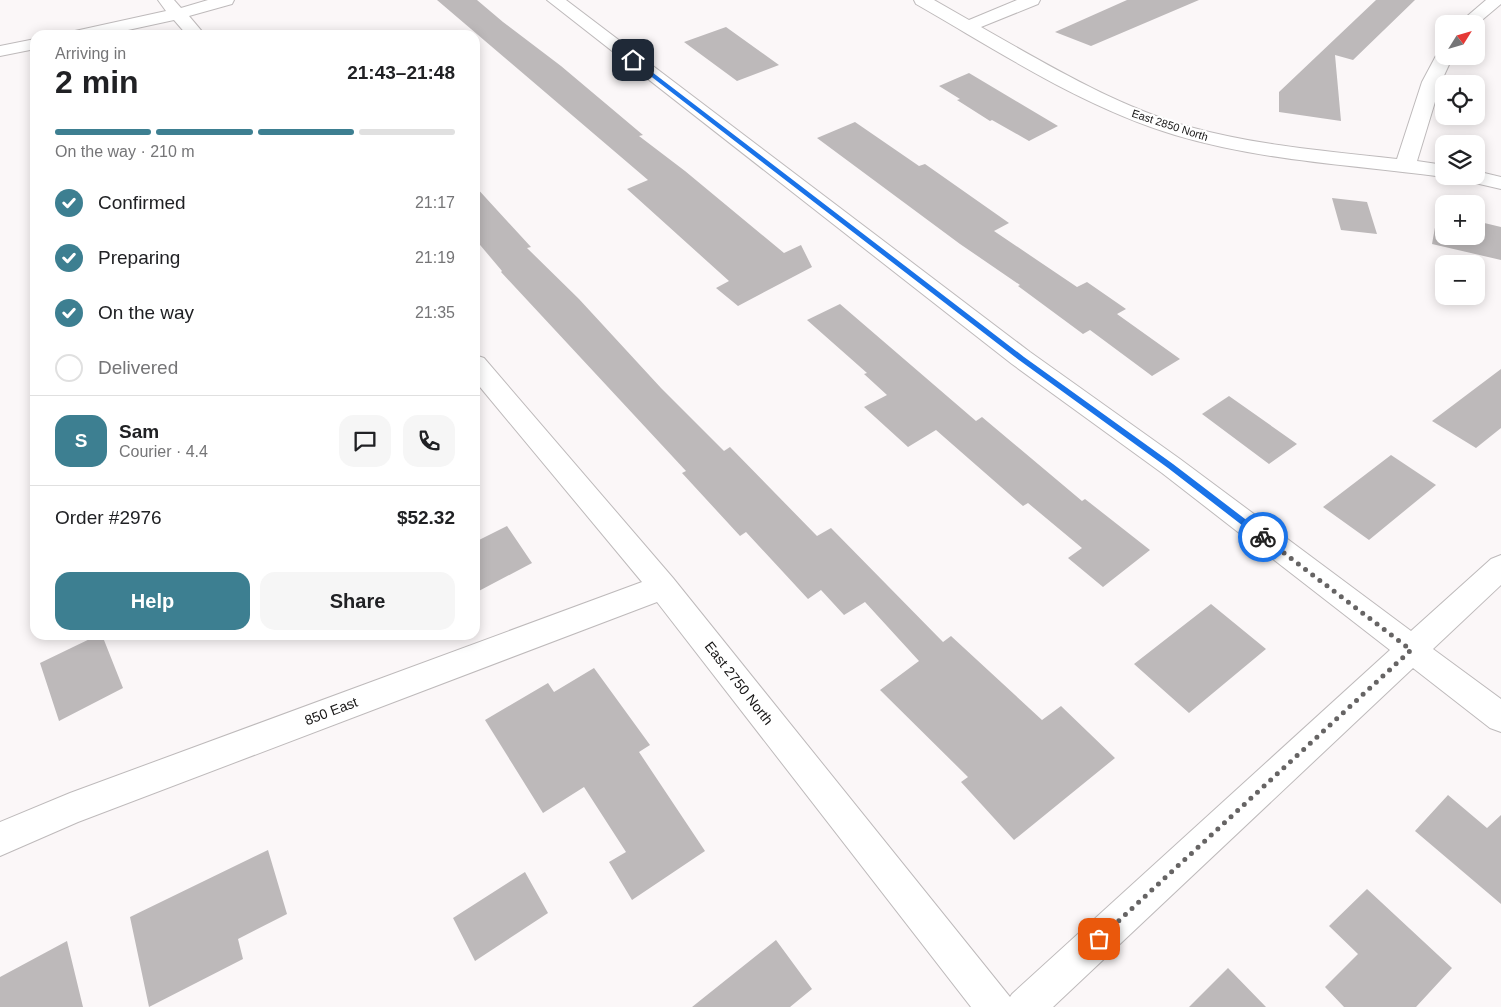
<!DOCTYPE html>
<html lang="en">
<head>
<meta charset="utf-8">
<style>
  body { margin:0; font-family:Arial,sans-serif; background:#f6f6f6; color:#202124; height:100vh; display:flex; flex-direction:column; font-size:19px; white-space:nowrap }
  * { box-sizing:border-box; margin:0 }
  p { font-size:16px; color:#757577 }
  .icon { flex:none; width:28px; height:28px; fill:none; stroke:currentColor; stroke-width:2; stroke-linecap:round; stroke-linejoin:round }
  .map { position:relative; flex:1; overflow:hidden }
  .sheet { position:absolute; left:30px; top:30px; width:450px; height:610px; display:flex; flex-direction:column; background:#fff; border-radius:15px; box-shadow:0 2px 12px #0003 }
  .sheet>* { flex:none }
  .needle { width:32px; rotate:53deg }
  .fabs { position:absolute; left:1435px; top:15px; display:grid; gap:10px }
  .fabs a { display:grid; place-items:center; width:50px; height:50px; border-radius:10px; background:#fff; box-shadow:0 2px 12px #0003; font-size:25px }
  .pin { position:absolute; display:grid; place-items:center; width:42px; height:42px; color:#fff; margin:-21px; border-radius:10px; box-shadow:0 2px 8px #0006 }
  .courier { position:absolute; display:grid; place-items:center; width:50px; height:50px; margin:-25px; border:4px solid #1a73e8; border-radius:50%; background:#fff; color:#222; box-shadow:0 1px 6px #0007 }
  .head em { font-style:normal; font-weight:700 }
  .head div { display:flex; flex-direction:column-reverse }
  .head { display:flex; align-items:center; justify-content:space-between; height:85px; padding:0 25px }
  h1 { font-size:32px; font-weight:700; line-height:38px }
  .bar { display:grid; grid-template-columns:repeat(4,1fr); gap:8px 5px; align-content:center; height:60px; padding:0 25px }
  .bar i { height:6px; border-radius:4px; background:#e0e0e0 }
  .bar .active { background:#3d7f91 }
  .bar p { grid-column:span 4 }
  .line { display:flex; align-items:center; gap:12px; padding:0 25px; border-top:1px solid #e0e0e0 }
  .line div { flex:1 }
  .round { display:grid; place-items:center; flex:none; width:52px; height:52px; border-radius:15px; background:#f6f6f6 }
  ol { padding:0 25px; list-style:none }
  li { display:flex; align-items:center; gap:15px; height:55px }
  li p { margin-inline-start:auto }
  li .icon { padding:5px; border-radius:50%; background:#3d7f91; color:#fff; stroke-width:4 }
  li:last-child { color:#757577 }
  li i { width:28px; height:28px; border:2px solid #e0e0e0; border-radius:50% }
  .button { display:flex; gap:10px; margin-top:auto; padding:10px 25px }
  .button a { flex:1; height:58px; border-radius:15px; background:#3d7f91; color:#fff; font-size:20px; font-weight:700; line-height:58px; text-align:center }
  .button a+a { background:#f6f6f6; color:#202124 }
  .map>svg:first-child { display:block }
  .building { fill:#bdb9ba }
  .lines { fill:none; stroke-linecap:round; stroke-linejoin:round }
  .minor-casing { stroke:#bebabb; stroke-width:2 }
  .minor { fill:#fff; fill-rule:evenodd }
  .route { fill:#1a73e8 }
  .done { stroke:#666464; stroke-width:5; stroke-dasharray:0 9 }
  .labels { text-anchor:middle; stroke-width:4.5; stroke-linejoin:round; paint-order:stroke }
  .far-street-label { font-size:11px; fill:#161515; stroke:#fff }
  .street-label { font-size:14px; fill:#161515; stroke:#fff }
</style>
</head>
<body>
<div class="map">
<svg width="1501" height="1007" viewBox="0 0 1501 1007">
  <rect width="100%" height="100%" fill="#fbf7f8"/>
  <!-- building -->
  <path class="building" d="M437,0H477L503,22L561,66L643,135L639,136L685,171L784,253L801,245L812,267L738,306L716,288L729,281L627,189L648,180Z
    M1127,0H1199L1091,46L1055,32Z
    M1376,0H1415L1353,60L1335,55L1341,121L1279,112V92Z
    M726,27L779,65L737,81L684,42Z
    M969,73L1058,126L1029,141L992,120L990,121L957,100L960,99L939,86Z
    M855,122L919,166L925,164L1009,223L994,231L1077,287L1087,282L1126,309L1117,314L1180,359L1152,376L1090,330L1083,334L1018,286L1020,285L960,244L817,138Z
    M475,186L531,247L527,248L579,299L661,388L724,451L730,447L817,536L831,528L943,642L951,636L1042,720L1061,706L1115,758L1014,840L961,782L968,777L880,690L919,661L865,602L844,615L821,590L808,599L746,532L740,536L682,473L686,471L501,272L502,271L475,239Z
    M1332,198L1367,202L1377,234L1341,230Z
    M1438,211L1444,212V236H1476V221L1501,227V260L1432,244Z
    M840,304L976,421L982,417L1082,501L1085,499L1150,550L1103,587L1068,558L1082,548L1028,503L1023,506L936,430L908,447L864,407L887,395L864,374L867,373L807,320Z
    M1501,369V428L1476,448L1432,421Z
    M1229,396L1297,444L1269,464L1202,414Z
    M1391,455L1436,485L1369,540L1323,507Z
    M507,526L532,563L475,593V542Z
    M1211,604L1266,649L1189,713L1134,664Z
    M98,635H102L123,688L59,721L40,663Z
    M594,668L650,745L639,752L705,851L632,900L609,862L626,852L584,787L543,813L485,720L548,683L554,692Z
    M1448,795L1487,828L1501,815V904L1415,831Z
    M268,850L287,914L238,939L243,959L149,1007L130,917Z
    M525,872L548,913L475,961L453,918Z
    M1367,889L1452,968L1416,1007H1344L1325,987L1358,954L1329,926Z
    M776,940L812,989L790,1007H692Z
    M67,941L83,1007H0V977Z
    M1228,968L1266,1007H1189Z"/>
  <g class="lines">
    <!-- minor casing -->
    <g class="minor-casing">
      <path id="minor" d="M158,0H174L181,8L208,0H234L232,4L189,16L205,35H187L174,20L105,35H72L75,31L166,11Z
        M547,0H566L1030,352L1180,459L1411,631L1491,559L1501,555V585L1433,649L1501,699V732L1490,728L1413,668L1053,1007H971L657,602L78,822L0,856V822L70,793L642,582L475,381V355L484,358L673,578L1010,997L1012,994L1390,650L1162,473L1012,364Z
        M914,0H934L969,20L1017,0H1040L1038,4L981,27C1048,65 1116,106 1190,127C1258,146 1328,151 1397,159L1422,82L1438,52L1444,51V56H1453L1441,82L1417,161L1444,165V176H1448L1444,177C1354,165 1262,161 1175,135C1082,107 1000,52 916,4Z
        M1486,0H1501V4L1476,25L1458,24Z
        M35,39V49L0,56V46Z
        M1476,171L1501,177V189L1462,180L1459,176H1476Z"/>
    </g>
    <!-- minor -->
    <use href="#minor" class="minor"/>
  </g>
  <!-- route -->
  <path class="route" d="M631,59H635L1024,357L1173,464L1266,535V539H1260L1168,468L1019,360L631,61Z"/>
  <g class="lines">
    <!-- done -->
    <path class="done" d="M1099,939L1411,650L1263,537"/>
  </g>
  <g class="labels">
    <!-- far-street labels -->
    <g class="far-street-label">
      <text transform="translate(1170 125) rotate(18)" y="4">East 2850 North</text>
    </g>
    <!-- street labels -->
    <g class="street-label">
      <text transform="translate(739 683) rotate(52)" y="5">East 2750 North</text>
      <text transform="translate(331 711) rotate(-21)" y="5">850 East</text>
    </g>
  </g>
</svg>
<div class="fabs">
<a><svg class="needle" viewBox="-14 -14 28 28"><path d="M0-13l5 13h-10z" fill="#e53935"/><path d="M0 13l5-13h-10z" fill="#757577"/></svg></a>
<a><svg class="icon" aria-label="locate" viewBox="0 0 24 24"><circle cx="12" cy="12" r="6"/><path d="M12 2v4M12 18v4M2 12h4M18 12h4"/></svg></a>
<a><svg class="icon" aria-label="layers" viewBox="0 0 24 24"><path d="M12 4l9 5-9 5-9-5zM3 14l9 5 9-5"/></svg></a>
<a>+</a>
<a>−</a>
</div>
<div class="pin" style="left:1099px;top:939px;background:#ea580c"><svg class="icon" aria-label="bag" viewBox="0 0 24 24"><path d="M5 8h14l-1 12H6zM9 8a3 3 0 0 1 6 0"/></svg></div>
<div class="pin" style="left:633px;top:60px;background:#1f2937"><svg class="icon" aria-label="home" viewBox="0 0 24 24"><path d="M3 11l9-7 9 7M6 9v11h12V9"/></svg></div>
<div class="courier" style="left:1263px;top:537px"><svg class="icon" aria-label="bike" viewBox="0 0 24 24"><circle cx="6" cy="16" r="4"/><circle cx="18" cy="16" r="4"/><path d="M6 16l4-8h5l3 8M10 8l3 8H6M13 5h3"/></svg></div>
<section class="sheet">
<div class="head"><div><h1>2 min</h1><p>Arriving in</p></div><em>21:43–21:48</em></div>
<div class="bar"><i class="active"></i><i class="active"></i><i class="active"></i><i></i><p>On the way · 210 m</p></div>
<ol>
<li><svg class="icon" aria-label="check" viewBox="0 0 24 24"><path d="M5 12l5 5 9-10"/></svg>Confirmed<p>21:17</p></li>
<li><svg class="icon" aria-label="check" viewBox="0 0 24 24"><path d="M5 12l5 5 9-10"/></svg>Preparing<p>21:19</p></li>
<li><svg class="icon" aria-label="check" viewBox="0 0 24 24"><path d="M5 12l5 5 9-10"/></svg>On the way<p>21:35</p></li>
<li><i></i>Delivered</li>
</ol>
<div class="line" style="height:90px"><b class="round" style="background:#3d7f91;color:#fff">S</b><div><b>Sam</b><p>Courier · 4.4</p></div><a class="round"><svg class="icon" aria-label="chat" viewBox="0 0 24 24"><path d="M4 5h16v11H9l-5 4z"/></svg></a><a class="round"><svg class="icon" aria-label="phone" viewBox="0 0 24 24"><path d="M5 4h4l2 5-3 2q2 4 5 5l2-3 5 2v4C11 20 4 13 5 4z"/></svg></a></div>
<div class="line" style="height:65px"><div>Order #2976</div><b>$52.32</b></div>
<div class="button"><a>Help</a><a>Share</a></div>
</section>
</div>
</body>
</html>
